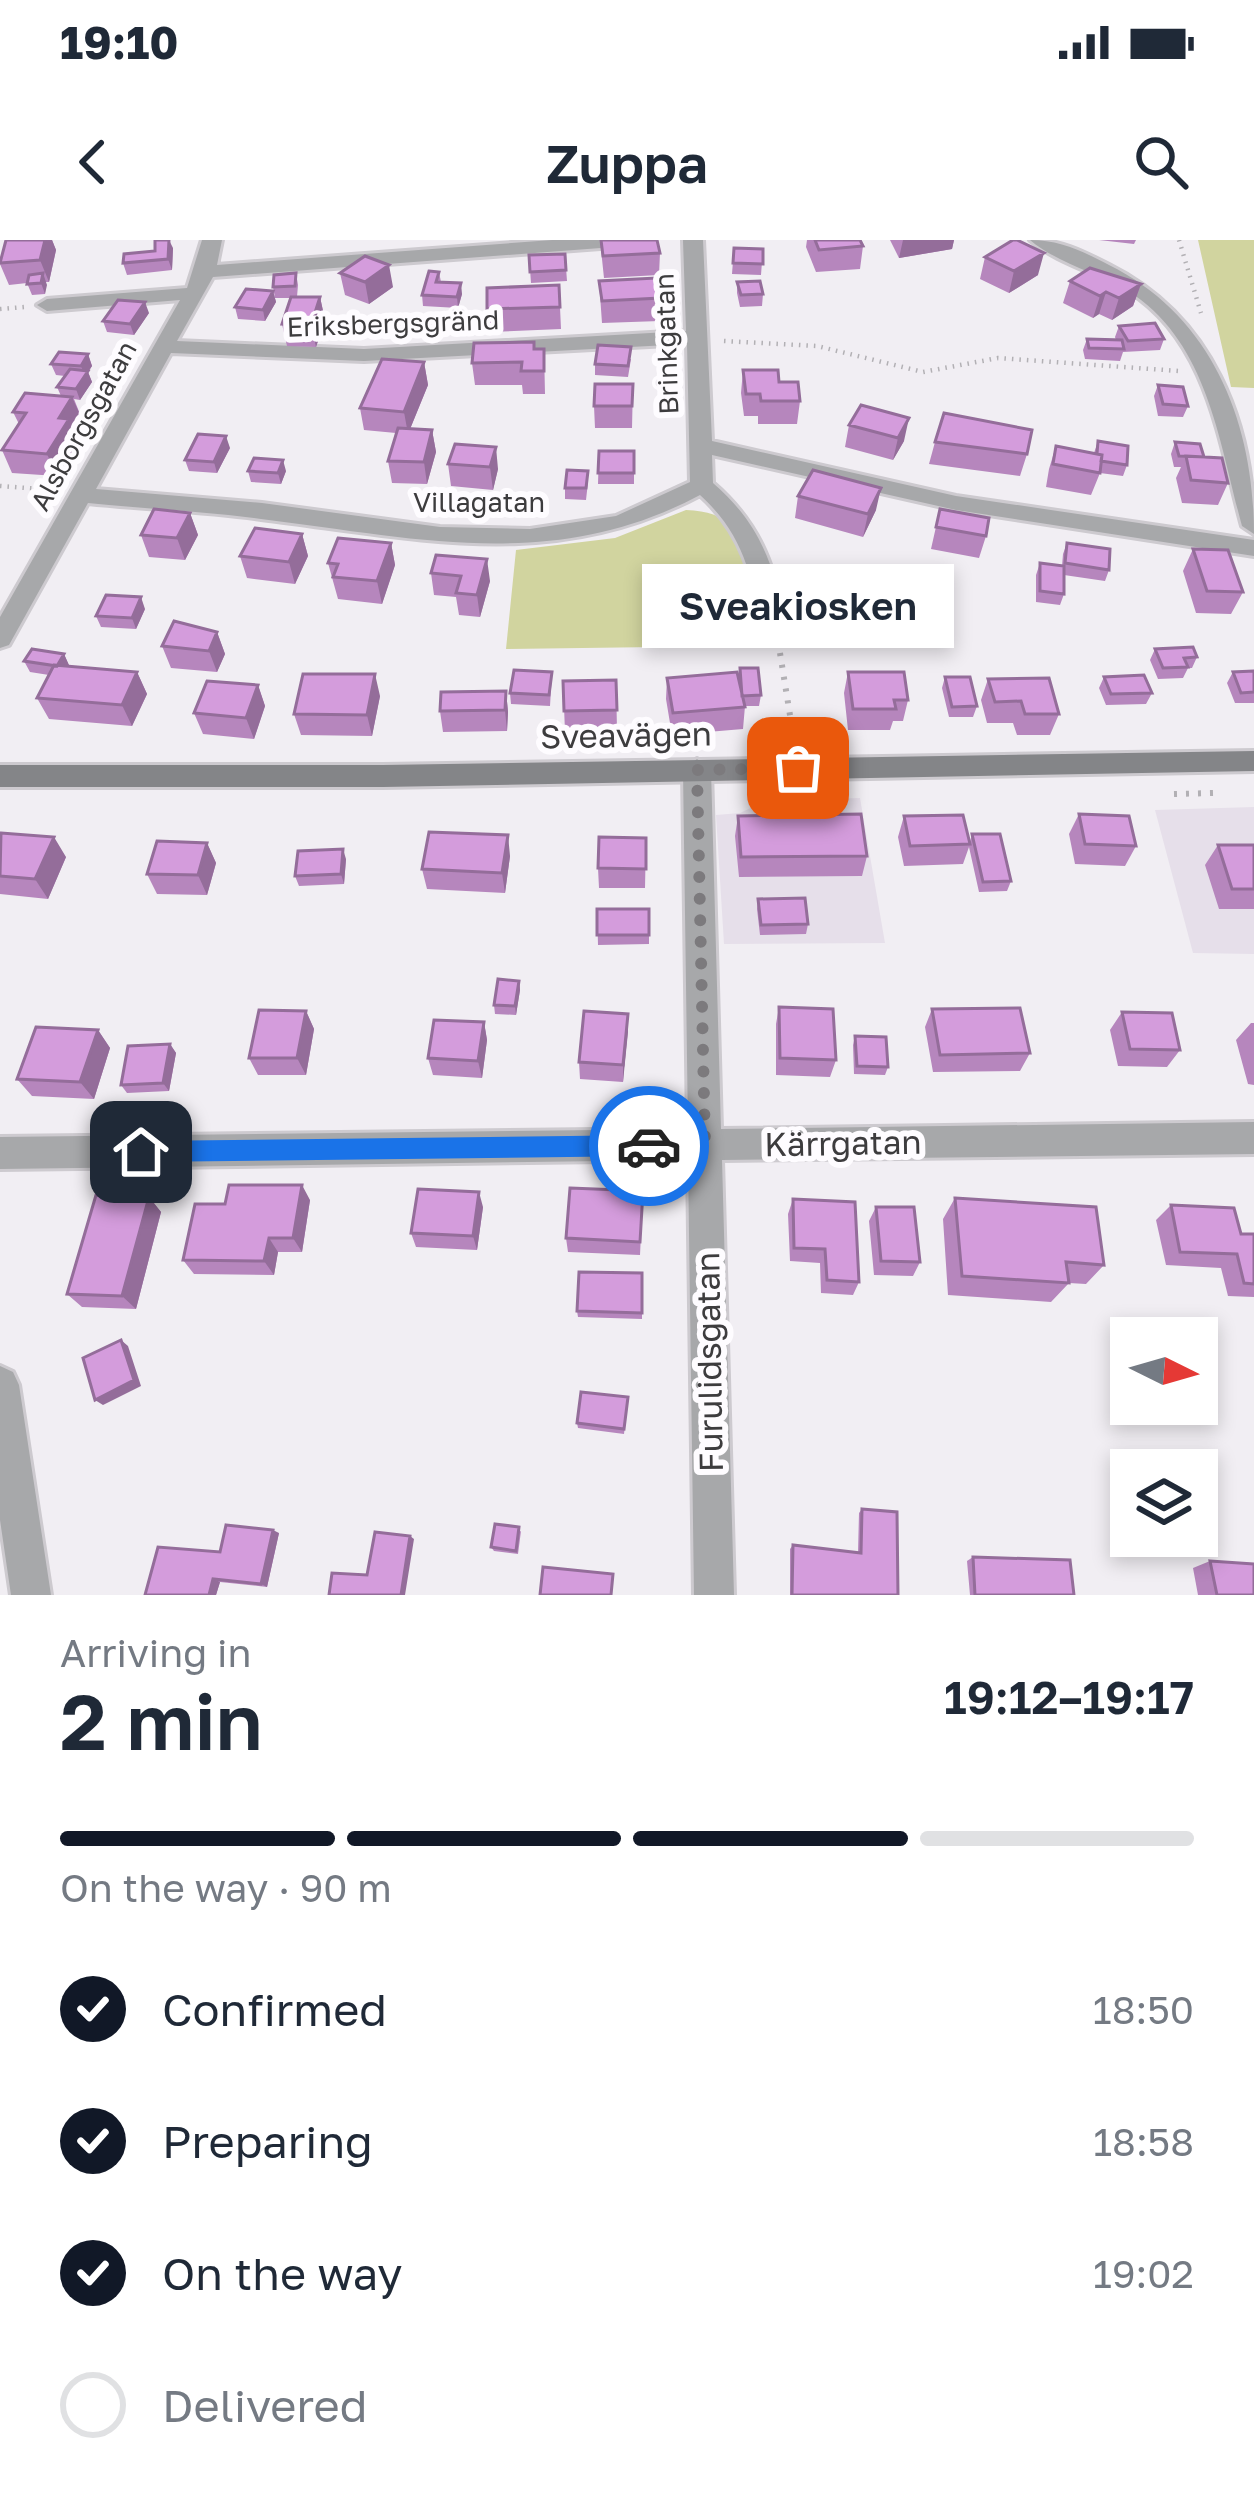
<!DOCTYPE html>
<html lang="en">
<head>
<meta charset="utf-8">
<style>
  body { margin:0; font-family:"Golos Text",sans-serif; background:#f2f2f3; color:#1f2937; height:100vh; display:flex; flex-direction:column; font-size:45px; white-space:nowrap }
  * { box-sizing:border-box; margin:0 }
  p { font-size:39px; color:#747a83 }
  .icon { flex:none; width:66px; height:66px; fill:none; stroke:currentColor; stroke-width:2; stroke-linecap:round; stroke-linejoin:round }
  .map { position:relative; height:1355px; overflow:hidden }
  .side { display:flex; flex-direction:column; background:#fff; flex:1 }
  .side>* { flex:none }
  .needle { width:78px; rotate:95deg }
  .buttons { position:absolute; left:1110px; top:1077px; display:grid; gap:24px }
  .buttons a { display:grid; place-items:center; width:108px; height:108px; border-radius:0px; background:#fff; box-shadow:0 6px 18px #0003; font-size:60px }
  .pin { position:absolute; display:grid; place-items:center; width:102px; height:102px; color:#fff; margin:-51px; border-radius:24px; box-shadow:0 6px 18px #0006 }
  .courier { position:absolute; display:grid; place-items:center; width:120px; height:120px; margin:-60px; border:9px solid #1a73e8; border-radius:50%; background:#fff; color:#222; box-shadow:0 3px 15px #0007 }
  .bubble { position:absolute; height:84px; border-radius:0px; background:#fff; box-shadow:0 6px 18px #0003; font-size:39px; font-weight:600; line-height:84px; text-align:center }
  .summary em { font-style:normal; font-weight:600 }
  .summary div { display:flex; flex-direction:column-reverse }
  .summary { display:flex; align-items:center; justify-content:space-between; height:204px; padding:0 60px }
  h1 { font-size:78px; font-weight:600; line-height:90px }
  .bar { display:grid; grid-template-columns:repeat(4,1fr); gap:18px 12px; align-content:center; height:144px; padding:0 60px }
  .bar i { height:15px; border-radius:9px; background:#e0e1e3 }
  .bar .active { background:#111827 }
  .bar p { grid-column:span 4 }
  ol { padding:0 60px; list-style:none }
  li { display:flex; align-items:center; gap:36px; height:132px }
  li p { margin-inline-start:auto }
  li .icon { padding:12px; border-radius:50%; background:#111827; color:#fff; stroke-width:4 }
  li:last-child { color:#747a83 }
  li i { width:66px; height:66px; border:6px solid #e0e1e3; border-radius:50% }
  .status { display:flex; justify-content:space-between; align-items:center; height:84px; padding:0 60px; background:#fff; direction:ltr }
  .status svg { height:33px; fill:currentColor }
  header { display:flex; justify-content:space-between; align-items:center; height:156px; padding:0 60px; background:#fff; font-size:54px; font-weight:600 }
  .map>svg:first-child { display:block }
  .built { fill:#e6dfea }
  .green { fill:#d1d49f }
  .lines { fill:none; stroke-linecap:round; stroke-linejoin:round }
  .street-casing { stroke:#cdcacf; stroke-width:6 }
  .secondary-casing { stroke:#cdcacf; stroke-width:6 }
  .path-far1 { stroke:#b2b0b4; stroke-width:4.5; stroke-dasharray:1.5 6; stroke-linecap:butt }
  .path { stroke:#b2b0b4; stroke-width:6; stroke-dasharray:3 9; stroke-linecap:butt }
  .street { fill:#a7a8aa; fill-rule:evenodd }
  .secondary { fill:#848588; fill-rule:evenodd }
  .wall { fill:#b686bd }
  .shaded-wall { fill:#946d9a }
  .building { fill:#d49cdc; stroke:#946d9a; stroke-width:3 }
  .route { fill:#1a73e8 }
  .done { stroke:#7c7a7d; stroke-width:12; stroke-dasharray:0 21.6 }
  .labels { text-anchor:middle; stroke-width:12; stroke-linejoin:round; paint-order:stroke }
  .far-street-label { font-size:27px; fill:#3d3c3e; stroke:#fefcff }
  .street-label { font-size:33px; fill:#3d3c3e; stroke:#fefcff }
</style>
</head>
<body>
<div class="status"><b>19:10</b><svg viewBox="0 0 49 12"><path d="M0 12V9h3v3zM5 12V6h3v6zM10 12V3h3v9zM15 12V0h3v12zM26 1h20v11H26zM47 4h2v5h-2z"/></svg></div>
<header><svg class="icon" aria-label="back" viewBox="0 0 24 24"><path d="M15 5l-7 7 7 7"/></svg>Zuppa<svg class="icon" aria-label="search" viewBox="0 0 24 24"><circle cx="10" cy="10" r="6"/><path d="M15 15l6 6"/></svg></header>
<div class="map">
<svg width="1254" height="1355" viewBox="0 0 1254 1355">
  <rect width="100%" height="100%" fill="#f1eef3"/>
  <!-- built -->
  <path class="built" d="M860,558L885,703L724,704L716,575L740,573L765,561Z
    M1254,567V714L1193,713L1155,570Z"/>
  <!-- green -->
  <path class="green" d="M1198,0H1254V148L1231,147Z
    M686,270C730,272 741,290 750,330C753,344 758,356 755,370L729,390L731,406L506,409L516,310L615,298Z"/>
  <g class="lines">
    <!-- street casing -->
    <g class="street-casing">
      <path id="street" d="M202,0H222L217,25L552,0H637L627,6L213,37L177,101L364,109L686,91L683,0H703L712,201L956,256L1254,300V316L956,270L712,215L713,243C763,286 775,330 788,392L784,398H766L762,392C752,336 744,295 700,255C554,333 417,298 261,279C204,271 146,269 88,263L9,405L0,408V377L180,60L47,71L37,65L47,59L187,48ZM687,104L690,242L616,276L530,289L440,287L262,263L96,249L171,113L364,121Z
        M1030,0C1060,0 1082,11 1109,25C1212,76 1254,182 1254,294L1242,286C1219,202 1208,101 1128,51C1098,33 1057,23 1030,0Z
        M697,519L711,530L721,889L1254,882V914L722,920L734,1355H694L688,920L0,929V897L688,889L683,530Z
        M0,1126L13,1132L19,1145L51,1355H11L0,1280Z"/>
    </g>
    <!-- secondary casing -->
    <g class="secondary-casing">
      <path id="secondary" d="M1254,511V531L383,547H0V525H383Z"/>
    </g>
    <!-- path-far1 -->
    <path class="path-far1" d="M1179,0L1201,73
      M0,69L25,67
      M724,101L817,106L923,132L998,118L1179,131
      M0,246L54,250"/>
    <!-- path -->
    <path class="path" d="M780,413L794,500
      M1174,554L1214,553"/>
    <!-- street -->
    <use href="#street" class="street"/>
    <!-- secondary -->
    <use href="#secondary" class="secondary"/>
  </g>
  <!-- wall -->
  <path class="wall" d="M6,0H52L56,10L49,42H46L45,54L32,55L27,43L9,45L0,24Z
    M600,0L660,13L659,35L604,38Z
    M807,0H860L863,6L860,29L816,32L806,7Z
    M890,0H954L952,9L899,18Z
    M1099,0H1136L1134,4Z
    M173,8L172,30L127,35L123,23Z
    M734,8L763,9L761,35L732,34Z
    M565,14L567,41L531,43L529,15Z
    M985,17L1038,35L1009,53L980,39Z
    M439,32L441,42L462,54L458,68L423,66L422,55Z
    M296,33L298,45L297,57H320L325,80L316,107L287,106L282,84L291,58H275L273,47Z
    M340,33L393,47L369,64L345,55Z
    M599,41L660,58V81L602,83Z
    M1070,41L1141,44L1133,66L1112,80L1099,74L1093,78L1063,63Z
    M737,42L763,54L762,66L740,67L737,53Z
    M559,45L561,89L489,92L487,69Z
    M273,51L276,62L265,81L238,79L235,67Z
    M149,73L134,95L107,92L103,81Z
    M1119,86L1164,99L1160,110L1123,112L1120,121L1085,119L1083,110L1087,99L1116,100L1115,97Z
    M534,109H544L545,154H523L522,145H475L472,123Z
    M88,114L92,126L88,132L92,142L80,160L74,159L82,179L74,192L78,201L57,236L12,233L2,210L19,184L13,172L61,156L57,147L65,136L56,135L51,124Z
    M631,119L628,137L595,135V124Z
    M424,122L428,145L410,189L432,190L436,212L427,244L392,243L388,221L396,193L364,190L360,168Z
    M743,130L779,142L800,161L797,184H758V176H744L741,153Z
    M633,144L632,188H595L594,166Z
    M1158,145L1188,166L1183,177L1158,176L1154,156Z
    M861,165L904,201L893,220L845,207L849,185Z
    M1098,201L1127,225L1123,236L1100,233L1091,255L1046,247L1049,229L1056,206L1094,213Z
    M935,202L1027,214L1020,236L929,224Z
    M1175,202L1204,217L1228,243L1218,265L1182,263L1176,238L1181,227H1174L1171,214Z
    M455,204L498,229L493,250L451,246L448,224Z
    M230,208L217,233L189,231L185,220Z
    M599,211H634V244H598Z
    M248,231H286L281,244L251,242Z
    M588,242L586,260L565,259V248Z
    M798,256L876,270L863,297L795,278Z
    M940,269L986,296L979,318L931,309Z
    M190,273L198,295L185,320L149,317L141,295Z
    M302,294L308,316L295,344L247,338L240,316Z
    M391,303L395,325L382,364L338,359L328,323Z
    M1067,303L1109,330L1105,341L1064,335V354L1060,365L1036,362V335L1040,323L1062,326L1063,314Z
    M1193,309L1243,352L1231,374L1196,373L1183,331Z
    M436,315L490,341L480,377L459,375L456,357L434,355L431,333Z
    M813,329L876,378L871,400H818L810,351Z
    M145,369L136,389L101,387L96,376Z
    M217,392L225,414L217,432L171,428L162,406Z
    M1155,409L1197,417L1192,428H1188L1183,438L1158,439L1150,420Z
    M64,414L69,426L137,432L147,454L132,486L49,479L37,458L49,435L30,432L24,421Z
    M740,428L761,455L759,466H745L743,489L672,495L666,459L667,438H739Z
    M1254,431V463H1235L1227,443L1233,432Z
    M552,432L550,466L511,464L510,453Z
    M848,432L908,460L903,481H893L890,490H848L844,453Z
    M945,437L977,466L973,477H949L942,448Z
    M1104,437L1152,453L1146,464L1106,465L1099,448Z
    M988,439L1059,474L1050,495H1017L1013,483H987L981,460Z
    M616,440L617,491L565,492L563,441Z
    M258,445L265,466L254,499L203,494L194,473Z
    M506,451L508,472L507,491L443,492L440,471Z
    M380,456L372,496L301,495L294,474Z
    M1079,574L1136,606L1125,626L1075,624L1069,594Z
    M738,576L867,616L862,636L739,637L735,596Z
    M904,576L970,602L972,594L1011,641L1007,651L979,652L969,607L963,624L904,626L898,597Z
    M0,594L66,617L48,659L0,654Z
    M646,598L645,648H599L598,628Z
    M207,603L216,623L207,655L157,654L147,634Z
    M1218,605H1254V669H1219L1205,625Z
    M510,616L505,653L427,649L422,629Z
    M346,619L344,644L299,646L295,636Z
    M758,659L808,684L806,694L760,695L757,669Z
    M597,669H649V704L598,705Z
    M519,741L520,750L516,775L495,774L494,765Z
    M779,767L836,820L830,837L776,835V784Z
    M932,769L1030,813L1020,831L933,832L925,787Z
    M306,771L314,789L306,835H258L249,818Z
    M1122,772L1180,810L1167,827L1118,826L1110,790Z
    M628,774L623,842L580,839L579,822Z
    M484,782L487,800L482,838L433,835L428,818Z
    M1251,783H1254V845L1248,844L1236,800Z
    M98,790L110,808L94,859L32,856L17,839Z
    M855,796L888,827L885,835L854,834L853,805Z
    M170,804L176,813L169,851L127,853L121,845Z
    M643,951L640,1015L568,1012L566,998Z
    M149,957L161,972L136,1069L82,1067L67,1054Z
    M955,958L1104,1025L1086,1044L1069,1043L1051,1062L948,1055L943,979Z
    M793,959L859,1042L853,1055L821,1053L820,1023L790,1021L788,974Z
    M310,960L302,1012H278L274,1035L194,1034L183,1020L225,964Z
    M1171,965L1241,994H1254V1057L1228,1056L1221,1028L1166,1025L1156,980Z
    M483,967L477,1010L416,1007L411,993Z
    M876,967L920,1022L913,1036L874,1035L869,981Z
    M642,1033V1079L578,1077L577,1071Z
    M628,1157L624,1194L578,1188L577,1183Z
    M862,1269L898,1355H790V1309L793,1305L858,1313L859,1273Z
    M521,1291L518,1314L494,1311L491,1307Z
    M279,1293L267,1347L220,1342L216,1355H145L220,1312Z
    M973,1317L1074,1355H970L967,1321Z
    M1210,1321L1254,1355H1198L1193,1328Z"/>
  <!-- shaded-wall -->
  <path class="shaded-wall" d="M45,0H52L56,10L49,42L40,20Z
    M169,0L173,8L172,30L168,19Z
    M903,0H954L952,9L899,18Z
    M1044,13L1038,35L1009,53L1014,31Z
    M389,25L393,47L369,64L365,42Z
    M43,33L47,45L45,54L41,43Z
    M461,43L462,54L458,68L457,57Z
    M1141,44L1133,66L1112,80L1119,58Z
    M273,51L276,62L265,81L263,70Z
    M1106,52L1099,74L1093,78L1100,56Z
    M320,57L325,80L316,107L311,85Z
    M145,62L149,73L134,95L130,84Z
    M88,114L92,126L88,132L92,142L80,160L76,149L85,136L81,126Z
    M424,122L428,145L408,194L404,172Z
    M72,157L82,179L74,192L78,201L57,236L47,214L59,178Z
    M909,178L904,201L893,220L898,198Z
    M432,190L436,212L427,244L424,222Z
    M226,196L230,208L217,233L214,222Z
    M496,207L498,229L493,250L490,227Z
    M283,220L286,231L281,244L278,233Z
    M881,248L876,270L863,297L868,274Z
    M190,273L198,295L185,320L177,298Z
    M302,294L308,316L295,344L289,322Z
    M391,303L395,325L382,364L377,341Z
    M487,319L490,341L480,377L477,355Z
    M141,357L145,369L136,389L132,378Z
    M217,392L225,414L217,432L209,411Z
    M64,414L69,425L62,437L57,426Z
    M137,432L147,454L132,486L122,465Z
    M375,434L380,456L372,496L367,475Z
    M258,445L265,466L254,499L246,478Z
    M506,451L508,472L507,491L505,470Z
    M508,595L510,616L505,653L502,633Z
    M54,597L66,617L48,659L35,639Z
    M207,603L216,623L207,655L198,635Z
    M343,609L346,619L344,644L341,634Z
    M519,741L520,750L516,775L515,766Z
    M306,771L314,789L306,835L297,818Z
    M628,774V792L623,842V825Z
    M484,782L487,800L482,838L478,821Z
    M98,790L110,808L94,859L80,842Z
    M170,804L176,813L169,851L163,843Z
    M302,945L310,960L302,1012L293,998Z
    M479,952L483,967L477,1010L473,996Z
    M149,957L161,972L136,1069L122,1056Z
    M269,998L278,1012L274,1035L264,1021Z
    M121,1100L128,1106L141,1146L103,1165L95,1160Z
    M273,1290L279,1293L267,1347L261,1344Z
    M410,1296L414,1299L405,1355H401Z
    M213,1339L220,1342L216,1355H209Z"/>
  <!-- building -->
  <path class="building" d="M6,0H45L40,20L0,23Z
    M155,0H169L168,19L123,23L124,14L155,11Z
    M601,0H657L660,13L603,16Z
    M815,0H860L863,6L819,10Z
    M1013,0H1017L1044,13L1014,31L985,17Z
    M734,8L763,9V24L733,23Z
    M565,14L566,30L530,32L529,15Z
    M365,16L389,25L365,42L340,33Z
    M1090,28L1141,44L1119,58L1106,52L1100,56L1070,41Z
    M429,31L439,32L436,42L461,43L457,57L422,55Z
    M43,33L41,43L27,44L29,35Z
    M296,33L295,46L273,47L274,35Z
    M656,38L660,58L602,61L599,41Z
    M760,41L763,54L741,55L737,42Z
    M559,45L560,67L487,69V48Z
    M246,49L273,51L263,70L235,67Z
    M291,57H320L311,85L282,84Z
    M118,60L145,62L130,84L103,81Z
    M1155,83L1164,99L1128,101L1119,86Z
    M1087,99L1122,100L1124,109L1089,108Z
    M534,102V109H544V131H521L522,122L472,123L474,103Z
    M598,105L631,107L628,126L595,124Z
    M59,112L88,114L81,126L51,124Z
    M382,119L424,122L404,172L360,168Z
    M70,129L88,131L76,149L57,147Z
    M743,130H778L779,142H798L800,161H761L760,154H746Z
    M595,144H633L632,166H594Z
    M1158,145L1183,147L1188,166L1163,164Z
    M25,153L72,157L59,178L69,179L47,214L2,210L26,173L13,172Z
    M861,165L909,178L898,198L849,185Z
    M944,173L1032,190L1027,214L935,202Z
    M398,188L432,190L424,222L388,221Z
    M198,194L226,196L214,222L185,220Z
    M1098,201L1128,206L1127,225L1101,221L1102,215L1097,214Z
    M1175,202L1200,204L1204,217L1179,216Z
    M455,204L496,207L490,227L448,224Z
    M1056,206L1102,215L1100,233L1053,224Z
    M599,211H634V233H598Z
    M1186,216L1222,218L1228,243L1191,240Z
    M254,218L283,220L278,233L248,231Z
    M567,230L588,231L586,248H565Z
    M813,230L881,248L868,274L798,256Z
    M154,269L190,273L177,298L141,295Z
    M940,269L989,278L986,296L936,287Z
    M255,288L302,294L289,322L240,316Z
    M338,298L391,303L377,341L333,337L338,324L328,323Z
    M1067,303L1110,309L1109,330L1065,323Z
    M1193,309L1228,310L1243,352L1207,351Z
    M436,315L487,319L477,355L456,353L461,336L431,333Z
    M1040,323L1064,326V354L1040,351Z
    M866,328L876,378L821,379L813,329Z
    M106,355L141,357L132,378L96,376Z
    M174,381L217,392L209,411L162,406Z
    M1193,407L1197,417L1184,418L1188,427L1163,428L1155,409Z
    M32,409L64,414L57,426L24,421Z
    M54,425L137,432L122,465L37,458Z
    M740,428H758L761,455L742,456Z
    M514,430L552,432L549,455L510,453Z
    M1254,431V452L1241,453L1233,432Z
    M737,432L745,467L673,473L667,438Z
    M848,432H904L908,460H894L896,469H853Z
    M303,434H375L367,475L294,474Z
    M1144,435L1152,453L1111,454L1104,437Z
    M945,437H970L977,466L952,467Z
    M1049,438L1059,474H1025L1021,461L995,462L988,439Z
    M616,440L617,470L564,471L563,441Z
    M207,441L258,445L246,478L194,473Z
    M506,451L505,470L440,471L441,452Z
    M861,574L867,616L741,617L738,576Z
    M1079,574L1129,576L1136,606L1085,604Z
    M963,575L970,604L910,606L904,576Z
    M429,592L508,595L502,633L422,629Z
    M1,593L54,597L35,639L0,636Z
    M972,594H1000L1011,641L983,642Z
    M599,597L646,598V629L598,628Z
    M157,601L207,603L198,635L147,634Z
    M1218,605H1254V649H1232Z
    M343,609L341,634L295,636L298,611Z
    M805,658L808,684L761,685L758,659Z
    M597,669H649V695H597Z
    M498,739L519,741L515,766L494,765Z
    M779,767L833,769L836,820L780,818Z
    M1020,768L1030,813L940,815L932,769Z
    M259,770L306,771L297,818H249Z
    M584,771L628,774L623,825L579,822Z
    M1122,772L1172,773L1180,810L1130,809Z
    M434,780L484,782L478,821L428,818Z
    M36,787L98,790L80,842L17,839Z
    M855,796L886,797L888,827L857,826Z
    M170,804L163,843L121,845L128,806Z
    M229,945H302L293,998H269L264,1021L183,1020L195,964H225Z
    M570,948L643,951L640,1002L566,998Z
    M418,949L479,952L473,996L411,993Z
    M96,955L149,957L122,1056L67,1054Z
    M955,958L1096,967L1104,1025L1066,1022L1069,1043L962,1036Z
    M793,959L855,962L859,1042L827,1040L825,1009L794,1008Z
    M1171,965L1234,968L1241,994H1254V1044L1244,1043L1237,1014L1180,1012Z
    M876,967H914L920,1022L881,1021Z
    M579,1032L642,1033V1073L577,1071Z
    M121,1100L134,1140L95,1160L83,1118Z
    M581,1152L628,1157L624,1189L577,1183Z
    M862,1269L897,1272L898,1355H792L793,1305L861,1313Z
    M495,1284L519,1287L516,1311L491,1307Z
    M226,1285L273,1290L261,1344L213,1339L209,1355H145L158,1307L220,1312Z
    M375,1292L410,1296L401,1355H329L332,1333L367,1335Z
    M973,1317L1070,1320L1074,1355H975Z
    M1210,1321L1254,1324V1355H1217Z
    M543,1327L613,1334L611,1355H540Z"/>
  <!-- route -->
  <path class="route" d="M649,895L660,906L649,916L141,922L130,912L141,901Z"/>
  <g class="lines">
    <!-- done -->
    <path class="done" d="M649,906L705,905L697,530L798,528"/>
  </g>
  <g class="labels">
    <!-- far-street labels -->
    <g class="far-street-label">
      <text transform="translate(393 84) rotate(-2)" y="9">Eriksbergsgränd</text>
      <text transform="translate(667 104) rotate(-92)" y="9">Brinkgatan</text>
      <text transform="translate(84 186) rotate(-61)" y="9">Alsborgsgatan</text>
      <text x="479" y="272">Villagatan</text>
    </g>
    <!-- street labels -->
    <g class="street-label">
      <text transform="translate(626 495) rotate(-1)" y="12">Sveavägen</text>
      <text transform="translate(843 903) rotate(-1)" y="12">Kärrgatan</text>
      <text transform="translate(709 1122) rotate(-91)" y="12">Furulidsgatan</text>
    </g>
  </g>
</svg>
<div class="buttons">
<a><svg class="needle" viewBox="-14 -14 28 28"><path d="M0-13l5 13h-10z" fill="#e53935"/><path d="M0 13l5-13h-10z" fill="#747a83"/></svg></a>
<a><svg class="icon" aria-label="layers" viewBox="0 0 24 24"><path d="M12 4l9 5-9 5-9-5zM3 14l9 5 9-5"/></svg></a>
</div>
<div class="pin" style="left:798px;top:528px;background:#ea580c"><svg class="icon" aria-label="bag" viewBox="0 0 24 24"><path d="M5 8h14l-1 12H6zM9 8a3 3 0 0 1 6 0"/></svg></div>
<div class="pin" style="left:141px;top:912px;background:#1f2937"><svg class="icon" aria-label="home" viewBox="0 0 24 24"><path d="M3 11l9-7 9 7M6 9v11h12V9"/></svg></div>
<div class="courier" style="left:649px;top:906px"><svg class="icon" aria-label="car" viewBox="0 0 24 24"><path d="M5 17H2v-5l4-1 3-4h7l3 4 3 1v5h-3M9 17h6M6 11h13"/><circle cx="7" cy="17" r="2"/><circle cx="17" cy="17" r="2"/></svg></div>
<div class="bubble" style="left:642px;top:324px;width:312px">Sveakiosken</div>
</div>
<section class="side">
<div class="summary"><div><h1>2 min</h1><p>Arriving in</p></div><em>19:12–19:17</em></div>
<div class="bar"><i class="active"></i><i class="active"></i><i class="active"></i><i></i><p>On the way · 90 m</p></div>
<ol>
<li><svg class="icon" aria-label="check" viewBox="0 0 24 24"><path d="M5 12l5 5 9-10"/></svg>Confirmed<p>18:50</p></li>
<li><svg class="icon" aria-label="check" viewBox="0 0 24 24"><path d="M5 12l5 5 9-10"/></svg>Preparing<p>18:58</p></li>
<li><svg class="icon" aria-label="check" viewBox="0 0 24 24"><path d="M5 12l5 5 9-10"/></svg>On the way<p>19:02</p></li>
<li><i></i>Delivered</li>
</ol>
</section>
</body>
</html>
